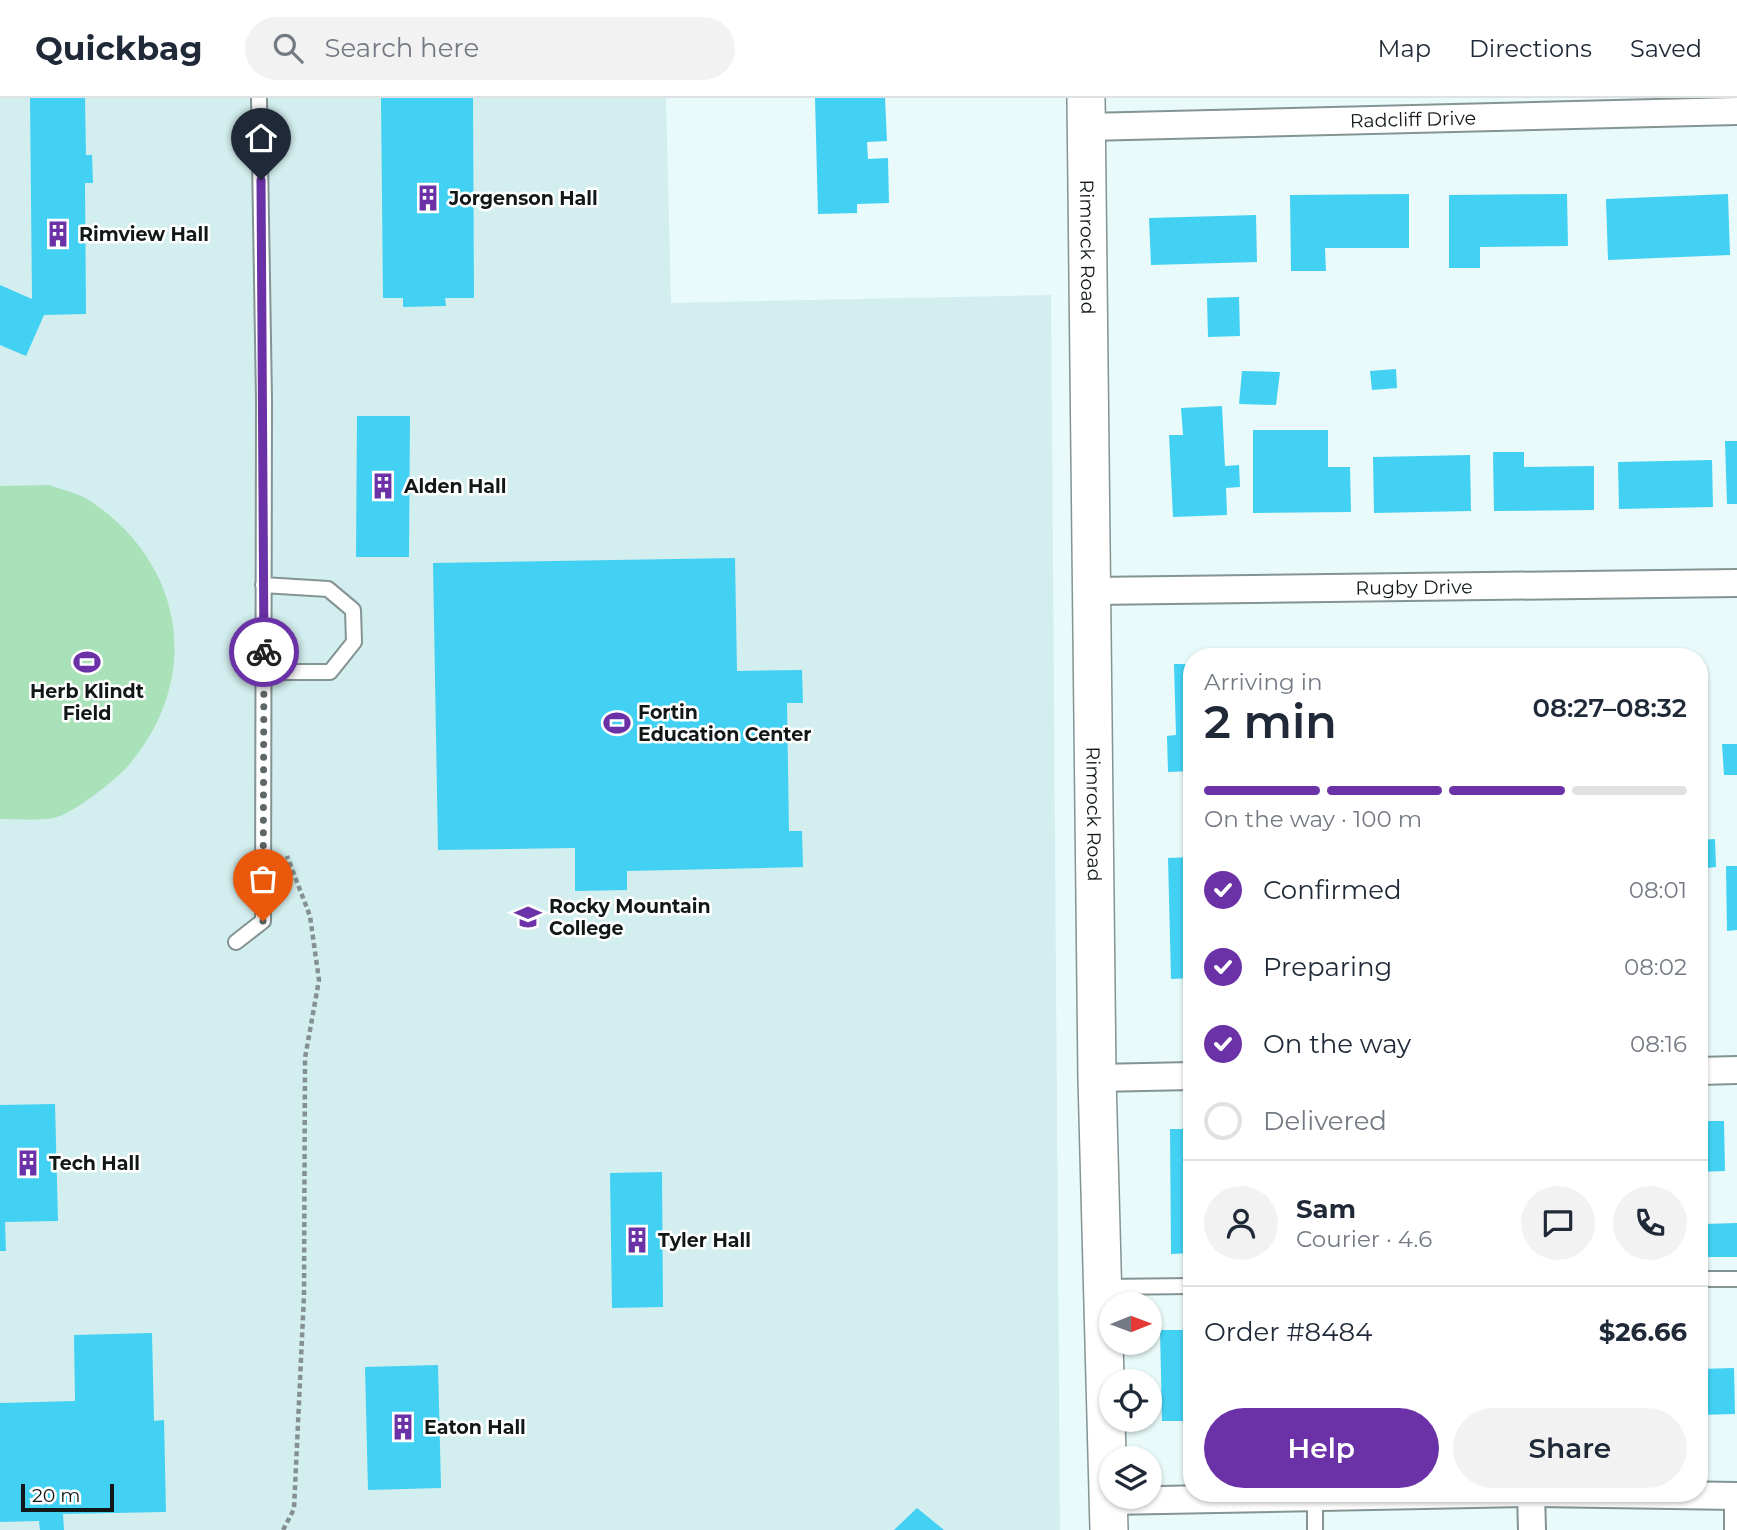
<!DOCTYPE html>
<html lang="en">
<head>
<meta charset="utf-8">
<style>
  body { margin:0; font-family:Montserrat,sans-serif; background:#f2f2f3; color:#1f2937; height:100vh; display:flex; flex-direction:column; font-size:26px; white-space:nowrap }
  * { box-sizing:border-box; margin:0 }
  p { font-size:23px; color:#747a83 }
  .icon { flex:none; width:38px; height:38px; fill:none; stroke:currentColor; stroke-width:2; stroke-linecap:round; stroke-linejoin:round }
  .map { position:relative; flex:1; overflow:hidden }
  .panel { position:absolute; left:1183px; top:550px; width:525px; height:854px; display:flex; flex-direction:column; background:#fff; border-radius:28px; box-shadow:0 2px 5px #0004 }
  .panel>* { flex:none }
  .needle { width:46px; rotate:89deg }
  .tools { position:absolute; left:1099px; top:1194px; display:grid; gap:14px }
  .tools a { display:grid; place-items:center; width:63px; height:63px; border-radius:50%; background:#fff; box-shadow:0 2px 5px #0004; font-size:35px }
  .scale { position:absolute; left:21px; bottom:18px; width:93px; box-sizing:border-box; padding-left:7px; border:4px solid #121818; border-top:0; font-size:19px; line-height:24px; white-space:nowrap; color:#121818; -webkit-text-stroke:5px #fff; paint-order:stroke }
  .pin { position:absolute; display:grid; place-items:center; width:60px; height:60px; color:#fff; margin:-72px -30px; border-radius:50% 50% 50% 0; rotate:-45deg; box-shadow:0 0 7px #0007 }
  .pin .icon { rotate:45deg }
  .courier { position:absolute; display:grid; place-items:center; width:70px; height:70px; margin:-35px; border:5px solid #6b31a7; border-radius:50%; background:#fff; color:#222; box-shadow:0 2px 9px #0007 }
  .overview em { font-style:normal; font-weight:600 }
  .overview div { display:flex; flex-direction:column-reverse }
  .overview { display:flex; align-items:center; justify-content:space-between; height:119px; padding:0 21px }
  h1 { font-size:46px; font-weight:600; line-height:52px }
  .bar { display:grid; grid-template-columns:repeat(4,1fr); gap:10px 7px; align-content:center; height:84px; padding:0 21px }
  .bar i { height:9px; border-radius:5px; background:#e0e1e3 }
  .bar .current { background:#6b31a7 }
  .bar p { grid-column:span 4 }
  .line { display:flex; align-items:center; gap:18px; padding:0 21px; border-top:2px solid #e0e1e3 }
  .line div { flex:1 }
  .round { display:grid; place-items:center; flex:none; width:74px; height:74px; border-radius:37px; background:#f2f2f3 }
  ol { padding:0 21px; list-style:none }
  li { display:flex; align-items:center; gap:21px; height:77px }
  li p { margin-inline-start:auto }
  li .icon { padding:7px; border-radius:50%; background:#6b31a7; color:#fff; stroke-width:4 }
  li:last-child { color:#747a83 }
  li i { width:38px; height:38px; border:4px solid #e0e1e3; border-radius:50% }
  .button { display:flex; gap:14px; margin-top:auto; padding:14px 21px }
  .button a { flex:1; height:80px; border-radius:42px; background:#6b31a7; color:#fff; font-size:28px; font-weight:600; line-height:80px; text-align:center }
  .button a+a { background:#f2f2f3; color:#1f2937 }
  header { display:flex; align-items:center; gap:42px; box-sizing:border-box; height:98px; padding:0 35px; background:#fff; border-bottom:2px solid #e0e1e3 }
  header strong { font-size:33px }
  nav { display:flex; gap:38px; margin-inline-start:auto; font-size:24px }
  .search { width:490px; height:63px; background:#f2f2f3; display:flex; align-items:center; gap:18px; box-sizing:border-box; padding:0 24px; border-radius:38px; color:#747a83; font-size:26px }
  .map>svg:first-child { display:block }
  .built { fill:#d3eeee }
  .green { fill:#a9e1b9 }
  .building { fill:#42d1f3 }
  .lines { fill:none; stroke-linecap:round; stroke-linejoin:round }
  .lane-casing { stroke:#849393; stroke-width:18 }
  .street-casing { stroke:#849393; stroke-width:30 }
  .secondary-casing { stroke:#849393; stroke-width:40 }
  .path { stroke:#849190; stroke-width:4.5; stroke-dasharray:5 3.5; stroke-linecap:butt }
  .lane { stroke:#fff; stroke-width:14 }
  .street { stroke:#fff; stroke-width:26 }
  .secondary { stroke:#fff; stroke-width:37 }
  .done { stroke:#5d6767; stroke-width:7; stroke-dasharray:0 12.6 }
  .route { stroke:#6b31a7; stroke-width:9 }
  .labels { text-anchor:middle; stroke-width:5; stroke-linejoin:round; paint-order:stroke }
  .street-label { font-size:19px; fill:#121818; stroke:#fff }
  .poi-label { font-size:19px; font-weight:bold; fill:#121818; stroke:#fff; text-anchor:start }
</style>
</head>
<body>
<header>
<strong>Quickbag</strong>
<div class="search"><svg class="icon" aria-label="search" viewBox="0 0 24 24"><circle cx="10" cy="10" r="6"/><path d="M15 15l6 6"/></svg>Search here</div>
<nav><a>Map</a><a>Directions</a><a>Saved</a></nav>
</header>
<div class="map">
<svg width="1737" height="1432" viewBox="0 0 1737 1432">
  <rect width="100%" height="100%" fill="#e8faf9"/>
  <!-- built -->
  <path class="built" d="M0,0H666L671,205L1051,197L1060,1432H0Z"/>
  <!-- green -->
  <path class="green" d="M49,387C62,392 78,395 89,402C186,466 203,582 127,669C114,683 72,717 53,720C37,723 17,721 0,721V388Z"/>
  <!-- building -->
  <path class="building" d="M30,0H85L86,57H92L93,85H85L86,216L44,217L26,258L0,247V187L32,201Z
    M381,0H473L474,200H445L446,208L403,209V200H383Z
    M815,0H885L887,43L867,44L868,61L888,60L889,105L857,106V115L818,116Z
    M1409,96V150H1325L1326,173H1291L1290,97Z
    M1567,96L1568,148L1480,149V170H1449V97Z
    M1728,96L1730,157L1608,162L1606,101Z
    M1256,117L1257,164L1151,167L1149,120Z
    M1239,199L1240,238L1208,239L1207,200Z
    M1396,271L1397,290L1372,292L1370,273Z
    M1242,273L1280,274L1276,307L1239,306Z
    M1222,308L1225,368L1239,367L1240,389L1226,390L1227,417L1173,419L1169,337H1183L1181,310Z
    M357,318H410L409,459H356Z
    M1253,332H1328V369H1350L1351,414L1253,415Z
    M1725,343H1737V406H1727Z
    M1493,354H1524V369L1594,368V412L1494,413Z
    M1470,357L1471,413L1374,415L1373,359Z
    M1712,362L1713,409L1619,411L1618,364Z
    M735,460L737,573L802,572L803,605H787L789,733H802L803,769L627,773V792L575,793V750L438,752L433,465Z
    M1566,553V558H1535V554Z
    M1174,566H1192V673L1168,674L1167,638L1176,637Z
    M1722,646H1737V677H1724Z
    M1715,741L1716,769L1699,771V742Z
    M1192,759V880L1171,881L1168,760Z
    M1726,768H1737V832L1727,833Z
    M55,1006L58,1123L5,1124L6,1153H0V1007Z
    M1699,1023H1724L1725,1073L1699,1074Z
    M1170,1031H1192V1155L1171,1156Z
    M662,1074L663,1209L612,1210L610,1075Z
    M1737,1125V1159H1705L1704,1126Z
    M1160,1232H1192V1323H1162Z
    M152,1235L154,1323L164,1322L166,1414L63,1416L64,1432H40L39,1423L0,1424V1305L75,1303L74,1237Z
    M438,1267L441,1390L368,1392L365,1269Z
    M1734,1270L1735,1316L1699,1317V1271Z
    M917,1410L944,1432H894Z"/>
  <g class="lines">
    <!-- lane casing -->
    <g class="lane-casing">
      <path id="lane" d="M263,487L328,491L353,512L354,544L330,574H264
        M236,844L263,823L264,302L259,0
        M1699,1181H1737
        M1103,1189L1192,1188
        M1732,1398V1432
        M1315,1399V1432"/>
    </g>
    <!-- street casing -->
    <g class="street-casing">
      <g id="street">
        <path id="s1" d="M1087,29L1737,13"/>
        <path id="s2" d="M1092,493L1737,485"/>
        <path d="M1699,973L1737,972"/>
        <path d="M1097,980L1192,978"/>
        <path d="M1531,1395L1532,1432"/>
        <path d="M1537,1395L1737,1398"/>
        <path d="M1109,1403L1526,1395"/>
      </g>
    </g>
    <!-- secondary casing -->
    <g class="secondary-casing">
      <g id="secondary">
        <path id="s3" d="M1086,0L1097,980L1109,1432"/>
      </g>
    </g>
    <!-- path -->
    <path class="path" d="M283,1432L294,1411L304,1197L305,960L319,882L310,818L287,758"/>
    <!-- lane -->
    <use href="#lane" class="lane"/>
    <!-- street -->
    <use href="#street" class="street"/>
    <!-- secondary -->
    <use href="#secondary" class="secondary"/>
  </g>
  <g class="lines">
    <!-- done -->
    <path class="done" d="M263,823L264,554"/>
    <!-- route -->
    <path class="route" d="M261,82L264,554"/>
  </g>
  <!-- icons -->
  <defs>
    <g id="building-bare" transform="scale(2.1)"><path d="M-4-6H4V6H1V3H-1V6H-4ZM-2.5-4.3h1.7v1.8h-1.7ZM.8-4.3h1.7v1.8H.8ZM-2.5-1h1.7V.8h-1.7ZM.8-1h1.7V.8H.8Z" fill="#6b31a7" stroke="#fff" stroke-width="2.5" paint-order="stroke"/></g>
    <g id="stadium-bare" transform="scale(2.1)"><path d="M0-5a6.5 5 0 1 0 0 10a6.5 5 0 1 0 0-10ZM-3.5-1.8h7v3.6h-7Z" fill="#6b31a7" stroke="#fff" stroke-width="2.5" paint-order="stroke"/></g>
    <g id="university-bare" transform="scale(2.1)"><path d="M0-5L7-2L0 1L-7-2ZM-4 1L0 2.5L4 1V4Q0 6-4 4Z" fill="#6b31a7" stroke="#fff" stroke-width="2.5" paint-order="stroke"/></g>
  </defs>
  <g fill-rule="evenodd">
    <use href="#building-bare" x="428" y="100"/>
    <use href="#building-bare" x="58" y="136"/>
    <use href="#building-bare" x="383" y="388"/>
    <use href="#stadium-bare" x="87" y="564"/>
    <use href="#stadium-bare" x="617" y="625"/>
    <use href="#university-bare" x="528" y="819"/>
    <use href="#building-bare" x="28" y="1065"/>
    <use href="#building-bare" x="637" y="1142"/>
    <use href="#building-bare" x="403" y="1329"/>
  </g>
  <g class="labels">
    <!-- street labels -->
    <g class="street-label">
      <text dy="7" stroke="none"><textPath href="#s1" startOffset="326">Radcliff Drive</textPath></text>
      <text dy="7" stroke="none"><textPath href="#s3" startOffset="149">Rimrock Road</textPath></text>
      <text dy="7" stroke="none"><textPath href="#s2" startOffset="322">Rugby Drive</textPath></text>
      <text dy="7" stroke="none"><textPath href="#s3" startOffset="716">Rimrock Road</textPath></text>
    </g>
    <!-- poi labels -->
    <g class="poi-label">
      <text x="449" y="107">Jorgenson Hall</text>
      <text x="79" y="143">Rimview Hall</text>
      <text x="404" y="395">Alden Hall</text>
      <text x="87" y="600" text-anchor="middle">Herb Klindt<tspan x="87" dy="22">Field</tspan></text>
      <text x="638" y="621">Fortin<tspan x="638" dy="22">Education Center</tspan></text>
      <text x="549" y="815">Rocky Mountain<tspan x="549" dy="22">College</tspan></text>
      <text x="49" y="1072">Tech Hall</text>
      <text x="658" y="1149">Tyler Hall</text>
      <text x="424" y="1336">Eaton Hall</text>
    </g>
  </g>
</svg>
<div class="tools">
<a><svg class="needle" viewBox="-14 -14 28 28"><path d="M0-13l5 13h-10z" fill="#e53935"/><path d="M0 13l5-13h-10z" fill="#747a83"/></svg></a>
<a><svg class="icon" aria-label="locate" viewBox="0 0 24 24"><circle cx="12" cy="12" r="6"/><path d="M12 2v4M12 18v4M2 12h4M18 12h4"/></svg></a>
<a><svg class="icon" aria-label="layers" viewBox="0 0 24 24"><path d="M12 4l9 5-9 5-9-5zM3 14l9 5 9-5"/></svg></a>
</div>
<div class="scale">20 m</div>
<div class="pin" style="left:263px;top:823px;background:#ea580c"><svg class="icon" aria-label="bag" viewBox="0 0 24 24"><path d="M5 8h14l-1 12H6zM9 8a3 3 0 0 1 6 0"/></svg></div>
<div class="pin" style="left:261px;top:82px;background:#1f2937"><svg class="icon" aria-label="home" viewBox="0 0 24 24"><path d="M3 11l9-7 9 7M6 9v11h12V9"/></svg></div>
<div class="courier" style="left:264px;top:554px"><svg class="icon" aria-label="bike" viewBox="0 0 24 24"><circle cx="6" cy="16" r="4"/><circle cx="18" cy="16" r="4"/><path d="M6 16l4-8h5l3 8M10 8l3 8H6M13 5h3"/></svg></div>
<section class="panel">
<div class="overview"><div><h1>2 min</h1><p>Arriving in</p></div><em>08:27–08:32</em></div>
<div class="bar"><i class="current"></i><i class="current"></i><i class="current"></i><i></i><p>On the way · 100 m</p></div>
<ol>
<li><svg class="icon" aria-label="check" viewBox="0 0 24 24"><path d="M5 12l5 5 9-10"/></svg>Confirmed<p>08:01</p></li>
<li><svg class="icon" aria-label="check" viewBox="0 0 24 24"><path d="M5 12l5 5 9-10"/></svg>Preparing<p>08:02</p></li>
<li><svg class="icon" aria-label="check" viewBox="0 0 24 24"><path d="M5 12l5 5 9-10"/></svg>On the way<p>08:16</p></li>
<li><i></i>Delivered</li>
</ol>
<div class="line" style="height:126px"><a class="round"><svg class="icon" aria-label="person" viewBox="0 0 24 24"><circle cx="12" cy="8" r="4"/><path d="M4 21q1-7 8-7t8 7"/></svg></a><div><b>Sam</b><p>Courier · 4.6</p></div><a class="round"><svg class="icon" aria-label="chat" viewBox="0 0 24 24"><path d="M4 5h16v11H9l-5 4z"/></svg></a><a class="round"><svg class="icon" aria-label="phone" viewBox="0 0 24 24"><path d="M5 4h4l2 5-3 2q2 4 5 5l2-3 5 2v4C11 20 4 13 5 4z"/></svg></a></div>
<div class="line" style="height:91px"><div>Order #8484</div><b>$26.66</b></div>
<div class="button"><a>Help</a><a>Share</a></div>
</section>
</div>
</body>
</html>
